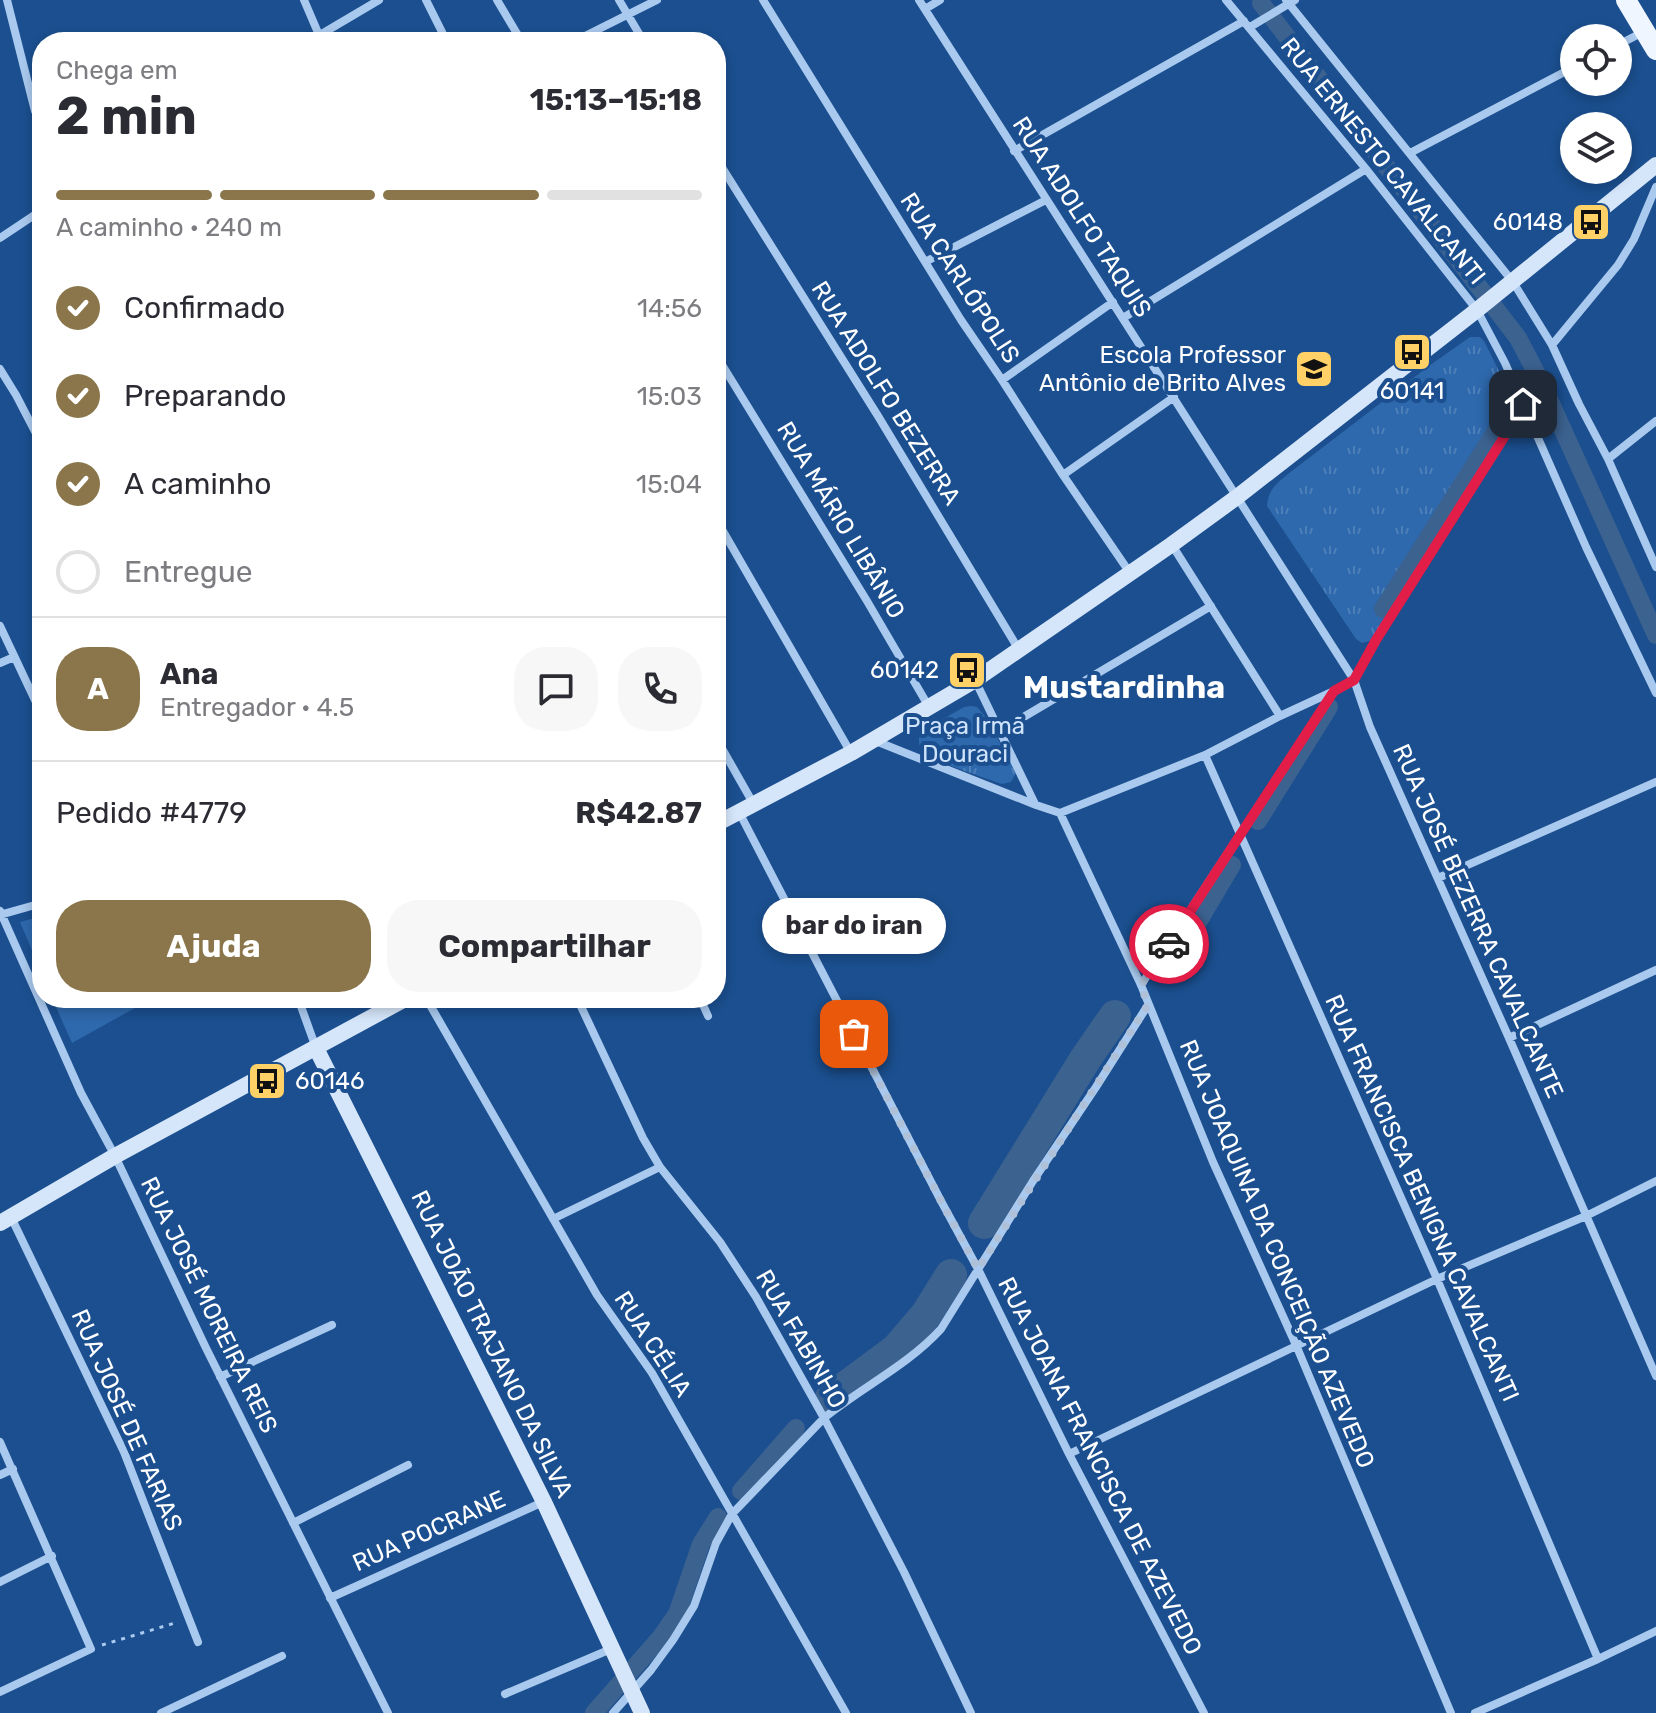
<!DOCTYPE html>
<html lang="pt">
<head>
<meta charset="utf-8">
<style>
  body { margin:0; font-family:Rubik,sans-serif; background:#f7f7f7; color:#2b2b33; height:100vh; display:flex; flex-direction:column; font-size:30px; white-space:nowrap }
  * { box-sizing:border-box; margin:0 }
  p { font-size:26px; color:#7c7c81 }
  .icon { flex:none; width:44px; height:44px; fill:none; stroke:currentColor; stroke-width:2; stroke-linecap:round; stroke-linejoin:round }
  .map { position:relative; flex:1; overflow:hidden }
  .sheet { position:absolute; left:32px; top:32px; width:694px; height:976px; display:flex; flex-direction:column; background:#fff; border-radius:32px; box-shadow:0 4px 12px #0003 }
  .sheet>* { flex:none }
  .controls { position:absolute; left:1560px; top:24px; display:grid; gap:16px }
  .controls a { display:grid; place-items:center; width:72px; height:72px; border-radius:50%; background:#fff; box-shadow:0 4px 12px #0003; font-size:40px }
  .pin { position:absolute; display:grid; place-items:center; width:68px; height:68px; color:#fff; margin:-34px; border-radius:16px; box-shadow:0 4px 12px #0006 }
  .courier { position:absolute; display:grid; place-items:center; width:80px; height:80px; margin:-40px; border:6px solid #e11d48; border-radius:50%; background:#fff; color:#222; box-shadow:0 2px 10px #0007 }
  .bubble { position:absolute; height:56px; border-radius:28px; background:#fff; box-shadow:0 4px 12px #0003; font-size:26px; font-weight:700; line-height:56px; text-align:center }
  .headline em { font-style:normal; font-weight:700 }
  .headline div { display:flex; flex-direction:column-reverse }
  .headline { display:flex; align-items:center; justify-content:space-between; height:136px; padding:0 24px }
  h1 { font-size:52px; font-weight:700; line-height:60px }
  .bar { display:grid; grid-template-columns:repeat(4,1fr); gap:12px 8px; align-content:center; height:96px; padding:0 24px }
  .bar i { height:10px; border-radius:6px; background:#e1e1e2 }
  .bar .active { background:#8a764a }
  .bar p { grid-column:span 4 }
  .line { display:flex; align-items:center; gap:20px; padding:0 24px; border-top:2px solid #e1e1e2 }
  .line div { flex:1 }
  .round { display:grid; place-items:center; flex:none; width:84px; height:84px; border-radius:32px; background:#f7f7f7 }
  ol { padding:0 24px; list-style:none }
  li { display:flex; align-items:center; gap:24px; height:88px }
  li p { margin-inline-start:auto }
  li .icon { padding:8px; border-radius:50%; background:#8a764a; color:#fff; stroke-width:4 }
  li:last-child { color:#7c7c81 }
  li i { width:44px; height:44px; border:4px solid #e1e1e2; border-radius:50% }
  .cta { display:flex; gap:16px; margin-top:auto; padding:16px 24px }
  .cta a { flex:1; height:92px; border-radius:32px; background:#8a764a; color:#fff; font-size:32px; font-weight:700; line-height:92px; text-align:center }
  .cta a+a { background:#f7f7f7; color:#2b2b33 }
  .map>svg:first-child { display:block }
  .park { fill:url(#park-tufts) }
  .pitch { fill:#2e69ad }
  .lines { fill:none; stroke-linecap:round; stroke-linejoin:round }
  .stream { stroke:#9cc4f0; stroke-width:5 }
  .canal { stroke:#3c6290; stroke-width:18 }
  .river { stroke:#3c6290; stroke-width:32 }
  .path { stroke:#a9c9ee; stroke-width:3; stroke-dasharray:4 6; stroke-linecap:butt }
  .street { stroke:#a9c9ee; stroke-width:8 }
  .secondary { stroke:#d6e6fa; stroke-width:16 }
  .primary { stroke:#f0f6ff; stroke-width:20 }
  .done { stroke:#afc1d8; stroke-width:8; stroke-dasharray:0 14.4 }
  .route { stroke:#e11d48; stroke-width:10 }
  .labels { text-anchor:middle; stroke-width:8; stroke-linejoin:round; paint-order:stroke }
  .street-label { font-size:24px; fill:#fff; stroke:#1b4f8f }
  .poi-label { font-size:24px; fill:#fff; stroke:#1b4f8f; text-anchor:end }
  .park-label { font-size:24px; fill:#cfe3fa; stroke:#1b4f8f }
  .district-label { font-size:32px; font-weight:bold; fill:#fff; stroke:#1b4f8f }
</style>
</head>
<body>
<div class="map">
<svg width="1656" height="1713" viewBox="0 0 1656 1713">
  <defs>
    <pattern id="park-tufts" width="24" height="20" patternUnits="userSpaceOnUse" patternTransform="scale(2)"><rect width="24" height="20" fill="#2e69ad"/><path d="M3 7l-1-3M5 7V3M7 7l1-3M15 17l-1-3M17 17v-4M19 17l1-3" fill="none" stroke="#4d80b9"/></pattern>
  </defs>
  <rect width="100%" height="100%" fill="#1b4f8f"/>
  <!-- park -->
  <path class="park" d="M1470,337H1480L1484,341L1512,397L1509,419L1501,439L1373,640L1362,643L1356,639L1267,506C1268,490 1276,484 1288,474L1429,366Z
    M971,706L977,707L984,715L1015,769L1016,773L1011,782L1002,784C986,778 930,761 922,750C919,745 919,743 919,738L924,730L964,707Z"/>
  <!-- pitch -->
  <path class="pitch" d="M42,916V974L20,922Z
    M52,998H153L72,1043Z"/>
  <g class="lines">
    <!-- stream -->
    <path class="stream" d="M1259,0L1261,3"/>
    <!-- canal -->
    <path class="canal" d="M1261,3L1518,338L1543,386L1656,635
      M1383,609L1501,423
      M1258,821L1329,707
      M1169,962L1197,924L1232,865
      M741,1491L796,1428
      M594,1713L661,1637L677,1614L701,1544L718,1517"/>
    <!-- river -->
    <path class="river" d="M984,1223L1086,1058L1115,1016
      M831,1398L897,1349L926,1315L951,1275"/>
    <!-- path -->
    <path class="path" d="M102,1645L175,1623"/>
    <!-- street -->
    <path class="street" d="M7,0L35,111
      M304,0L319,35
      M426,0L447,42
      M497,0L522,42
      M619,0L644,42
      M763,0L961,320L1002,380L1063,475L1130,573
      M919,0L1354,680L1370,727L1509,1038L1656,1376
      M1226,0L1366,169L1477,310L1505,363L1586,547L1656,693
      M1286,0L1513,282L1552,345L1579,404L1608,459L1656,567
      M925,9L940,0
      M1250,27L1295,0
      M308,42L379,0
      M573,42L657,0
      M1618,45L1643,32
      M1014,151L1244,21
      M1410,153L1574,67
      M716,158L878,416L1019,650
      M0,238L42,210
      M925,262L1046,200
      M1123,318L1366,169
      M1552,345L1618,265L1634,239L1656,187
      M716,355L867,601L929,707
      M0,369L16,395L42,445
      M1002,380L1113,302
      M1608,459L1656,421
      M1063,475L1174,397
      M716,519L851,753
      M1172,545L1280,716
      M0,626L42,715
      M0,663L14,657
      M975,680L1035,804
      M1000,731L1211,606
      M716,738L753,803
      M873,740L1036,805L1060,813
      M1205,755L1437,1279L1598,1659
      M739,812L941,1201L978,1269L1069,1454L1204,1713
      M1060,813L1141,985L1213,1162L1296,1345L1451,1713
      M1060,813L1205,755L1280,716L1334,691
      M1438,878L1656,782
      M0,911L81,1093L115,1156L205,1346L388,1713
      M0,915L42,903
      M1141,985L1334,691L1354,680L1376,640L1513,423L1523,404
      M298,998L316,1048
      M426,998L597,1295L652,1373L846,1713
      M577,998L643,1138L660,1167L720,1242L756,1297L824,1418L904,1572L971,1713
      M700,998L708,1016
      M1509,1038L1656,970
      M11,1217L124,1452L198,1642
      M553,1219L660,1167
      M220,1377L332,1325
      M0,1442L91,1649L0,1692
      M1069,1454L1437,1279L1586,1216L1656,1181
      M0,1475L13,1469
      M293,1523L408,1465
      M0,1582L52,1556
      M330,1598L543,1502
      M505,1694L611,1649
      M161,1713L282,1656
      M613,1713L651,1670L673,1640L694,1606L716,1543L732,1514L824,1418C862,1387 907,1366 941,1329L1033,1181L1096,1087L1148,1005
      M1475,1713L1598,1659L1656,1631"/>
    <!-- secondary -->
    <path class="secondary" d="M716,824L851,753L975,680L1171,545L1237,497L1477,310L1656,165
      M316,1048L544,1502L642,1713
      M0,1223L115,1156L407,998"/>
    <!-- primary -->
    <path class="primary" d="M1626,0L1656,50"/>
  </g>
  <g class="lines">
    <!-- done -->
    <path class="done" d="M854,1034L941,1201L978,1269L1148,1005L1141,985L1169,944"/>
    <!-- route -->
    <path class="route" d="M1169,944L1334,691L1354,680L1376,640L1513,423L1523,404"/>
  </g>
  <!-- icons -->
  <defs>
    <g id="bus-square" transform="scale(2)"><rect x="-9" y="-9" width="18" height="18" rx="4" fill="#ffd166" stroke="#1b4f8f"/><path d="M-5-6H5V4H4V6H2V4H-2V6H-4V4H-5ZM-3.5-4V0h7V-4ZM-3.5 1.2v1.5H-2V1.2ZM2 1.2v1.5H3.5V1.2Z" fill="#111"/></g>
    <g id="school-square" transform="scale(2)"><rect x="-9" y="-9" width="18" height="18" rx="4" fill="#ffd166" stroke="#1b4f8f"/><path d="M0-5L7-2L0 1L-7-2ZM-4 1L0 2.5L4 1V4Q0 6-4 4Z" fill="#111"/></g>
  </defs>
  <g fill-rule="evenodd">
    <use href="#bus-square" x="1591" y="222"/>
    <use href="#bus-square" x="1412" y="352"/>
    <use href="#school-square" x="1314" y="369"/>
    <use href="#bus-square" x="967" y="670"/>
    <use href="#bus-square" x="267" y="1081"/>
  </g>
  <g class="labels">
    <!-- street labels -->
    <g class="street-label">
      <text transform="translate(1383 161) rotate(51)" y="8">RUA ERNESTO CAVALCANTI</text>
      <text transform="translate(1082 217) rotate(57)" y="8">RUA ADOLFO TAQUIS</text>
      <text transform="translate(960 278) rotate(57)" y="8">RUA CARLÓPOLIS</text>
      <text transform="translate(886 393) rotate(58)" y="8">RUA ADOLFO BEZERRA</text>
      <text transform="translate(841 520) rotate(59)" y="8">RUA MÁRIO LIBÂNIO</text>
      <text transform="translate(1478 921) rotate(66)" y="8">RUA JOSÉ BEZERRA CAVALCANTE</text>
      <text transform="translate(1422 1198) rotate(66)" y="8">RUA FRANCISCA BENIGNA CAVALCANTI</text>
      <text transform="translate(1277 1254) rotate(67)" y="8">RUA JOAQUINA DA CONCEIÇÃO AZEVEDO</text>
      <text transform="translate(209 1305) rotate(64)" y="8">RUA JOSÉ MOREIRA REIS</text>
      <text transform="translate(801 1339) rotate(60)" y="8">RUA FABINHO</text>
      <text transform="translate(492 1344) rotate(64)" y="8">RUA JOÃO TRAJANO DA SILVA</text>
      <text transform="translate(653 1344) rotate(57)" y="8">RUA CÉLIA</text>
      <text transform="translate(127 1420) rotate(66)" y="8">RUA JOSÉ DE FARIAS</text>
      <text transform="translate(1100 1466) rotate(63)" y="8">RUA JOANA FRANCISCA DE AZEVEDO</text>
      <text transform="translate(429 1531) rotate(-24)" y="8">RUA POCRANE</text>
    </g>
    <!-- poi labels -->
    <g class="poi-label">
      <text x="1563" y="230">60148</text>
      <text x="1286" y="363">Escola Professor<tspan x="1286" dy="28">Antônio de Brito Alves</tspan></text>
      <text x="1412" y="399" text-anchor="middle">60141</text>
      <text x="939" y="678">60142</text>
      <text x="295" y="1089" text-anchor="start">60146</text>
    </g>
    <!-- park labels -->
    <g class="park-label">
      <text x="965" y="734">Praça Irmã<tspan x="965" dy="28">Douraci</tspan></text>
    </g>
    <!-- district labels -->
    <g class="district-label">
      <text x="1124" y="698">Mustardinha</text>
    </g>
  </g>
</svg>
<div class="controls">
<a><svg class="icon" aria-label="locate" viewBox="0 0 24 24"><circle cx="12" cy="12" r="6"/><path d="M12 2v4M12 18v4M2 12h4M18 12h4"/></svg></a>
<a><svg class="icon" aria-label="layers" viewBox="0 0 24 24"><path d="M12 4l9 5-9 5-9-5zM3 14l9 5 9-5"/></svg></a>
</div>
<div class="pin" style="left:854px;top:1034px;background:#ea580c"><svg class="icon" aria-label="bag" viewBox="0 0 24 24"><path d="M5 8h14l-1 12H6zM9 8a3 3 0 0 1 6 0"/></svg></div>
<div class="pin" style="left:1523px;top:404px;background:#1f2937"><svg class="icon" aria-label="home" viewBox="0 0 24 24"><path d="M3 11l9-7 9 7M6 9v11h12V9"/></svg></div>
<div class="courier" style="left:1169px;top:944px"><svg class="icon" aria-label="car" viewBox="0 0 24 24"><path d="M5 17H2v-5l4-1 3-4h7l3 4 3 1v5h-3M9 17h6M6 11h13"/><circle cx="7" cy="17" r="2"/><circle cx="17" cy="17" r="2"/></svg></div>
<div class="bubble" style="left:762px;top:898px;width:184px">bar do iran</div>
<section class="sheet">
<div class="headline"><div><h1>2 min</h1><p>Chega em</p></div><em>15:13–15:18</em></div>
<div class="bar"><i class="active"></i><i class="active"></i><i class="active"></i><i></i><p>A caminho · 240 m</p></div>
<ol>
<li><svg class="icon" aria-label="check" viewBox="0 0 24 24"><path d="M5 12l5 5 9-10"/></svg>Confirmado<p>14:56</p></li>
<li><svg class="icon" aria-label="check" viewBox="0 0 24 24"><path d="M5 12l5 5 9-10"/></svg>Preparando<p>15:03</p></li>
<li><svg class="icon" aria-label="check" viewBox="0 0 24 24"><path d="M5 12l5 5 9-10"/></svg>A caminho<p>15:04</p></li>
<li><i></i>Entregue</li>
</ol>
<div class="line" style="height:144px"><b class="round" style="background:#8a764a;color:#fff">A</b><div><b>Ana</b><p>Entregador · 4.5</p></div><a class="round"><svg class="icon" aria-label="chat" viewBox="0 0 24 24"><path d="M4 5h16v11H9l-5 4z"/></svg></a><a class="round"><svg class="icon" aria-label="phone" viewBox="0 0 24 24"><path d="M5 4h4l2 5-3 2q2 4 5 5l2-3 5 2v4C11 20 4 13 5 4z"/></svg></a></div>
<div class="line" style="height:104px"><div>Pedido #4779</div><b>R$42.87</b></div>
<div class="cta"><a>Ajuda</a><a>Compartilhar</a></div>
</section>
</div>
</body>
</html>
